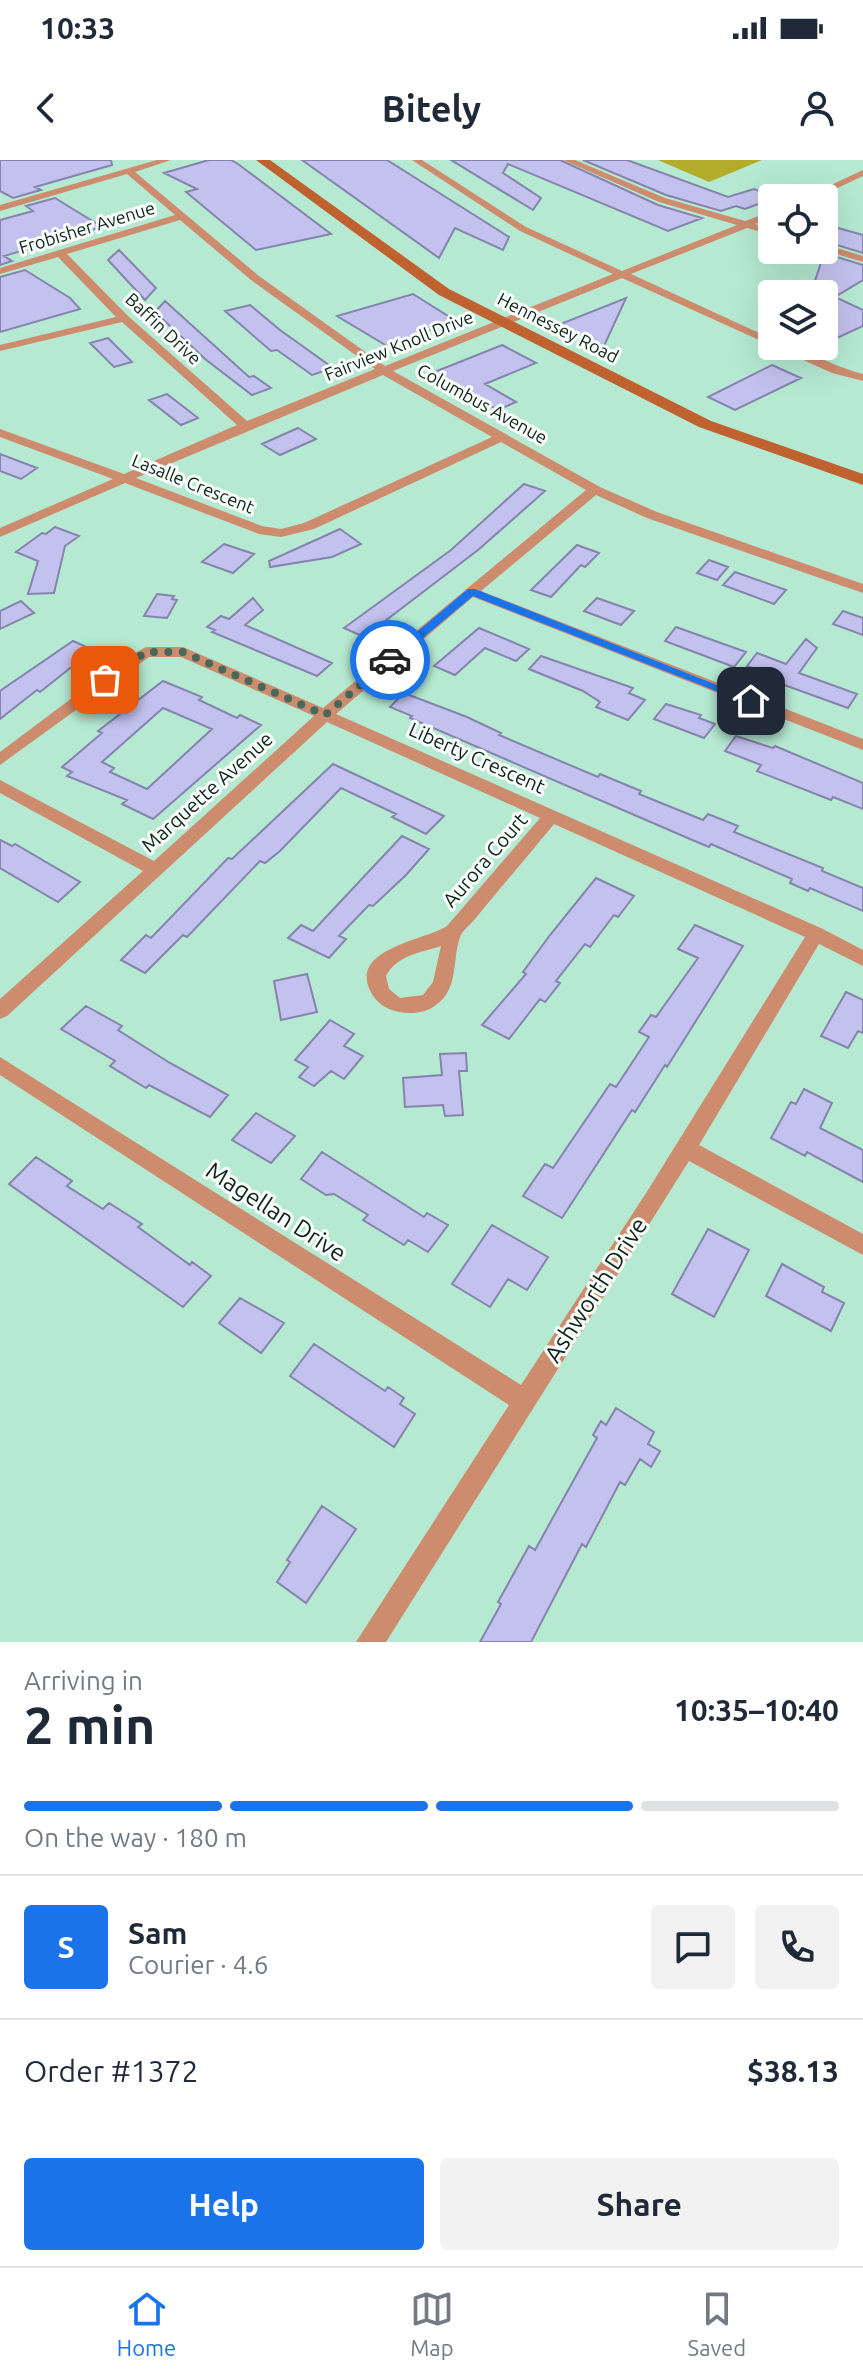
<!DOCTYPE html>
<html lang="en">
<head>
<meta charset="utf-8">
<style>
  body { margin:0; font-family:Ubuntu,sans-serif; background:#f2f2f3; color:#1f2937; height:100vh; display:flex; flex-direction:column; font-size:30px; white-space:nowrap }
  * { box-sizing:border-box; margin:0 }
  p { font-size:26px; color:#747a83 }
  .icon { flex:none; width:44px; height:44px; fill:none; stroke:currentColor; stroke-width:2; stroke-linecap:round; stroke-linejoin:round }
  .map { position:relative; height:1482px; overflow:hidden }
  .details { display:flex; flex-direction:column; background:#fff; flex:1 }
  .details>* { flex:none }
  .fabs { position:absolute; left:758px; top:24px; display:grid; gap:16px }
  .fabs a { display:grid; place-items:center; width:80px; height:80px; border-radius:8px; background:#fff; box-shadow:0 8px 32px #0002; font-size:40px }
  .pin { position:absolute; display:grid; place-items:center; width:68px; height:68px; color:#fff; margin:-34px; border-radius:16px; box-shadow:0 4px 12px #0006 }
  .courier { position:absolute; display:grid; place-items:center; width:80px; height:80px; margin:-40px; border:6px solid #1a73e8; border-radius:50%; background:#fff; color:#222; box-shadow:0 2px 10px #0007 }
  .head em { font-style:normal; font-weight:600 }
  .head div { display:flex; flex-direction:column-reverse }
  .head { display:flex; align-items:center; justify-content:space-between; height:136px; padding:0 24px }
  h1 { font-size:52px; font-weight:600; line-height:60px }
  .bar { display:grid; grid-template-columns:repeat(4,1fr); gap:12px 8px; align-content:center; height:96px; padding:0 24px }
  .bar i { height:10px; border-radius:6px; background:#e0e1e3 }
  .bar .selected { background:#1a73e8 }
  .bar p { grid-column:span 4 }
  .line { display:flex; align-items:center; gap:20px; padding:0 24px; border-top:2px solid #e0e1e3 }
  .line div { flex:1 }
  .round { display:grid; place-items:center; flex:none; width:84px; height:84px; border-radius:8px; background:#f2f2f3 }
  .button { display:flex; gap:16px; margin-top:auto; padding:16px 24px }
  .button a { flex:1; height:92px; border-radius:8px; background:#1a73e8; color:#fff; font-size:32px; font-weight:600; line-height:92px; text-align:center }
  .button a+a { background:#f2f2f3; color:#1f2937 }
  .status { display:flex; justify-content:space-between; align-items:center; height:56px; padding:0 40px; background:#fff; direction:ltr }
  .status svg { height:22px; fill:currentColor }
  header { display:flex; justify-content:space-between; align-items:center; height:104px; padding:0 24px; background:#fff; font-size:36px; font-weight:600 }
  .menu { display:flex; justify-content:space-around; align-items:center; height:112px; border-top:2px solid #e0e1e3; background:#fff; font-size:22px; color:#747a83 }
  .menu a { display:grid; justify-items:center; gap:4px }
  .menu .selected { color:#1a73e8 }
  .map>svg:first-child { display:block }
  .forest { fill:#b3ab2a }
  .building { fill:#c3c2ee; stroke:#8584ad; stroke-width:2; fill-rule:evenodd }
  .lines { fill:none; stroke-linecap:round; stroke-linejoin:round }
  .street { fill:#cd8c6e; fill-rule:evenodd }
  .secondary { fill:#c06130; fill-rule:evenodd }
  .route { fill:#1a73e8 }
  .done { stroke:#48685a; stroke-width:8; stroke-dasharray:0 14.4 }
  .labels { text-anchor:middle; stroke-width:6; stroke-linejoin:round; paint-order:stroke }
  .far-street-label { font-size:18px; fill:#0e221a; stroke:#f9fefb }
  .street-label { font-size:20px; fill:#0e221a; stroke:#f9fefb }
  .near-street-label { font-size:24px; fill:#0e221a; stroke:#f9fefb }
</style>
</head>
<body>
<div class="status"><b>10:33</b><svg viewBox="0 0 49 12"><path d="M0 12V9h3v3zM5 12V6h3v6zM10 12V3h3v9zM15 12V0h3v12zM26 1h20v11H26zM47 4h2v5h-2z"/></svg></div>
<header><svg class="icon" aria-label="back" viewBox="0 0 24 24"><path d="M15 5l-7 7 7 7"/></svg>Bitely<svg class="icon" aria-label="person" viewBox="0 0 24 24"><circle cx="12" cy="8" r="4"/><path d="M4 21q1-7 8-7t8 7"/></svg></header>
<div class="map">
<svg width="863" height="1482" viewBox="0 0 863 1482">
  <rect width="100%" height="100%" fill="#b5e9d2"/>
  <!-- forest -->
  <path class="forest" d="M658,0H762L709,22Z"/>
  <!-- building -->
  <path class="building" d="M0,0H111L112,5L35,27L41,30L13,38L0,31Z
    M209,0H231L238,4L331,74L256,90L186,32L197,29L164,13Z
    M302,0H387L509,77L503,90L455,68L439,98Z
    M451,0H560L658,45L702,58L668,71L508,4L503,13L541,38L533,50Z
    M583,0H627L728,37L754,29L777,37L745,49L736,46L721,51L666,35Z
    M55,38L102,67L4,96L12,101L0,105V60L33,51L26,46Z
    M824,64L863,75V93L824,81Z
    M119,90L156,128L145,140L108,100Z
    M824,93L863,105V120L835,137L863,150V166L824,184V158L829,155L824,149V134H812L803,123L813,127Z
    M25,110L70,138L80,149L0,172V117Z
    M413,134L456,161L387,186L337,156Z
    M626,138L604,186L558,165Z
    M165,141L249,217L254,216L271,228L252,235L205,199L155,152Z
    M250,145L280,170L333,208L312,215L277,190L271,191L225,151Z
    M108,178L132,202L114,207L90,183Z
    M502,185L536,203L485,224L516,242L498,250L432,213Z
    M772,205L801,218L735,250L708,237Z
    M167,234L198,258L181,265L149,240Z
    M298,268L316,279L280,295L262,284Z
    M0,294L37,308L21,319L0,311Z
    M524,324L545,331L478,390L364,477L344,468L451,390Z
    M55,367L79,376L65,386L54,433L28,434L38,401L16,392L42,373L46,374Z
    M340,369L361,384L332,397L270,407L269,401Z
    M224,384L254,394L233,413L202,402Z
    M577,385L599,393L585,407L581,405L551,437L531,430Z
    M709,400L728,407L717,420L697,413Z
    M735,412L786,430L774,444L723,425Z
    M157,434L174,436L172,439L177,440L167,458L144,456Z
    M253,438L263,450L245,465L332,503L317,516L212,472L215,470L207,467L221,456L229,459Z
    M597,438L634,451L621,465L584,451Z
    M21,441L34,453L0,469V451Z
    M843,451L863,458V475L833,464Z
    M676,467L746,492L734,507L665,481Z
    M479,468L529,489L516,501L485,488L455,515L434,506Z
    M806,479L817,488L799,513L857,534L848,548L773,521L776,517L747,506L757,493L786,504Z
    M73,481L93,490L40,532L37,530L0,559V531Z
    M541,496L633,528L629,533L645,540L628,560L596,547L600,542L583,531L529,509Z
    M163,521L202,537L199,540L237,558L240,555L261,565L153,659L122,644L127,640L67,616L72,612L62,607L102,573L98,571ZM163,548L212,569L147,629L110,612L114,608L102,602Z
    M404,533L467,557L501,573L499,575L598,617L600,614L641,631L639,634L703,660L708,654L738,666L734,672L823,708L822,711L863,728V751L810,728L808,731L790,723L792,719L711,684L709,687L690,679L410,558L412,556L390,547Z
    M666,544L701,555L699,558L715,564L704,578L654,559Z
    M736,576L773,588L775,586L863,623V649L833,637L831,640L757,611L761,605L725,591Z
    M333,604L444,656L426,674L392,657L396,654L341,628L280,691L265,703L260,701L187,777L183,775L145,813L121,800L146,775L151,778L228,698L232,699Z
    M402,676L429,689L406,715L373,746L369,745L339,776L346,779L329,798L288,778L301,765L313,771Z
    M0,680L12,686L15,684L80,722L58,742L0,708Z
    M596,718L634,736L618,757L614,755L590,787L585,784L556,821L560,823L545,842L540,839L509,879L482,865L526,814L523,812L550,775Z
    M695,765L743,786L667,907L665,905L635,952L632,950L562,1058L523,1036L545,1004L553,1008L610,924L616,927L649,877L639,872L651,855L656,857L698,798L678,789Z
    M307,814L317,852L281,860L274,821Z
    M846,832L863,840V873L858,871L848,888L821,876Z
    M86,846L122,866L118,870L170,903L228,935L210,957L149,925L146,928L110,906L115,901L61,869Z
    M330,860L354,874L344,886L363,896L344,919L331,911L314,926L299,917L308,907L295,900Z
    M466,893L467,911H459L463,955L445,956L443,945L405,947L403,918L442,915L440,894Z
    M804,929L832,943L820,968L863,990V1022L807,992L805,996L771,978L791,942L796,944Z
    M256,953L295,976L271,1003L232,980Z
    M322,992L424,1057L427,1053L448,1065L428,1092L408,1080L404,1085L363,1060L368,1055L334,1034L326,1035L301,1019Z
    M36,997L72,1021L67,1026L103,1049L109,1043L142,1064L138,1067L190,1105L192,1102L211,1116L183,1147L9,1024Z
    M492,1065L548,1097L527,1130L508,1119L490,1147L452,1124Z
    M708,1069L749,1090L714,1157L672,1134Z
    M782,1104L824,1127L822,1132L844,1143L831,1171L766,1136Z
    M240,1138L284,1163L261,1193L219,1163Z
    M314,1184L385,1231L388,1227L404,1238L400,1244L415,1254L394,1287L290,1216Z
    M616,1248L654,1272L648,1284L660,1291L651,1307L640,1299L625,1325L620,1322L586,1387L582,1384L531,1482H480L501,1444L498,1442L529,1386L535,1390L597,1278L593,1275L601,1261L606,1265Z
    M322,1346L356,1369L306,1443L277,1422L290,1402L287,1400Z"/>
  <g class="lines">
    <!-- street -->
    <path class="street" d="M157,0H171L135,12L259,116L385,206L613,114L520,71L412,0H422L526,67L622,111L737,65L659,42L563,0H575L665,38L745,61L772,51V57L755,64L772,69V75L747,68L631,114L772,179V186C803,186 833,207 863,214V221L832,213L622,118L393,211L600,327L657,352L863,424V433L647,358L596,335L481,431L863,579V590L473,437L336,554L823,769L863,790V806L819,784L699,985L863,1074V1095L689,1001L386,1482H356L509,1245L0,915V897L521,1225L648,1030L805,777L554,664C528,696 501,727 475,759C471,764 462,771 460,777C452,800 459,829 436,845C423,855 404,855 389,849C380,845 373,838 369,828C353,788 426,780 447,766L540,658L327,562L7,856L0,859V839L143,711L0,633V620L154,701L314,556L181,497H149L0,605V592L124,499L146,487H183L323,548L586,330L501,282L314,369L281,377L259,374L125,323L0,377V368L113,319L0,277V269L124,314L237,265L122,162L0,191V185L116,157L58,97L0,114V108L175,55L127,14L0,51V45ZM180,60L251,120L375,209L247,261L128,156L67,94ZM383,215L492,277L304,363L281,369L262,366L136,318ZM441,786L433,822L423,835L400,838L389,829L386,816C397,795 420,793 441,786Z
      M863,10V16L816,38H803Z
      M824,84L863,96V102L823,90Z"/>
    <!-- secondary -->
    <path class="secondary" d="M256,0H270L449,129L711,261L863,314V325L699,267L439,135Z"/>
  </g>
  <!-- route -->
  <path class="route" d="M468,429H475L757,541L747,543L473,436L394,502H386V498Z"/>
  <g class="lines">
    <!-- done -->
    <path class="done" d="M105,520L146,492H183L325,555L390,500"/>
  </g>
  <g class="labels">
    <!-- far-street labels -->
    <g class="far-street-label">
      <text transform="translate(87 68) rotate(-17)" y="6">Frobisher Avenue</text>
      <text transform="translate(558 168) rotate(27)" y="6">Hennessey Road</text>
      <text transform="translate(163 169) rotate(43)" y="6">Baffin Drive</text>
      <text transform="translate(399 186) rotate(-22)" y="6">Fairview Knoll Drive</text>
      <text transform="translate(482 244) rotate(29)" y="6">Columbus Avenue</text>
      <text transform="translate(193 324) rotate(22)" y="6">Lasalle Crescent</text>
    </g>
    <!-- street labels -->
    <g class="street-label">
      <text transform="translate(477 598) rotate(24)" y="7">Liberty Crescent</text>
      <text transform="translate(207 632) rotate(-42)" y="7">Marquette Avenue</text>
      <text transform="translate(485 700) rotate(-49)" y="7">Aurora Court</text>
    </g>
    <!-- near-street labels -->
    <g class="near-street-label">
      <text transform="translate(276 1052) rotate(33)" y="8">Magellan Drive</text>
      <text transform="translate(596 1130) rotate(-57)" y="8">Ashworth Drive</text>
    </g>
  </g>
</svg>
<div class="fabs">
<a><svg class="icon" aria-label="locate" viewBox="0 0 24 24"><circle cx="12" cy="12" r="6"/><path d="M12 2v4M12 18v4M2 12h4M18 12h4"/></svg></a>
<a><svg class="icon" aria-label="layers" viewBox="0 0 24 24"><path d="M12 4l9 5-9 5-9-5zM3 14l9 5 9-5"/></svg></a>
</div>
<div class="pin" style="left:105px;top:520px;background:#ea580c"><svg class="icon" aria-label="bag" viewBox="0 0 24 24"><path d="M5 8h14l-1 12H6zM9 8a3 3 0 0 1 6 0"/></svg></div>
<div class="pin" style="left:751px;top:541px;background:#1f2937"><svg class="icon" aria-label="home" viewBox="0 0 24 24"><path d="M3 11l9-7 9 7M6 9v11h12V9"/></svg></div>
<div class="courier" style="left:390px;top:500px"><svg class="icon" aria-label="car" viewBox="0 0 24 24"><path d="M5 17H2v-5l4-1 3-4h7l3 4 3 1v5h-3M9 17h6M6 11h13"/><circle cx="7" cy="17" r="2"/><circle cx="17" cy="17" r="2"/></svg></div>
</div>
<section class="details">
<div class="head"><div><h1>2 min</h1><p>Arriving in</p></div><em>10:35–10:40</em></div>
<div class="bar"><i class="selected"></i><i class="selected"></i><i class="selected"></i><i></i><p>On the way · 180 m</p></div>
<div class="line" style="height:144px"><b class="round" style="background:#1a73e8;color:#fff">S</b><div><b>Sam</b><p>Courier · 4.6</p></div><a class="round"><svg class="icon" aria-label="chat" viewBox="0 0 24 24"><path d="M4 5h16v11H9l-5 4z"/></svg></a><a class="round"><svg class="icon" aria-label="phone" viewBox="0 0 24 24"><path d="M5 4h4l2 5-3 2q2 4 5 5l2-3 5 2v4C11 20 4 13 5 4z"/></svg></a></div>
<div class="line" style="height:104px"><div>Order #1372</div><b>$38.13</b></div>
<div class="button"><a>Help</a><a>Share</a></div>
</section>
<nav class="menu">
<a class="selected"><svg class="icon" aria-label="home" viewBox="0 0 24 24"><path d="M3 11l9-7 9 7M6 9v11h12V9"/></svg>Home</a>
<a><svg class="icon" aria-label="map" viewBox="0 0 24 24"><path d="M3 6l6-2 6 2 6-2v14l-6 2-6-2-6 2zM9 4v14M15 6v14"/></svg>Map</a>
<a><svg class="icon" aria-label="saved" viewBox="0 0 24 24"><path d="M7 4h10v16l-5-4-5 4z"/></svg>Saved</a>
</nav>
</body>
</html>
